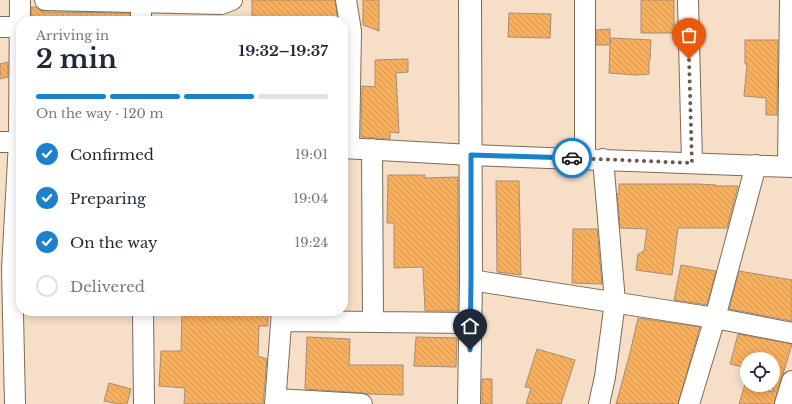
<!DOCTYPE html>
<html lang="en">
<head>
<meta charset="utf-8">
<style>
  body { margin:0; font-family:"Libre Baskerville",serif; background:#f2f2f3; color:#1f2937; height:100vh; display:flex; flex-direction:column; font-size:15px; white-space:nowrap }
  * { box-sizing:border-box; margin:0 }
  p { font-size:13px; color:#747a83 }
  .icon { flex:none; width:22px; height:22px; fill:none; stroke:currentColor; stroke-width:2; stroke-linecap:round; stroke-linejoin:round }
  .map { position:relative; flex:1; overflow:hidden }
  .panel { position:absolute; left:16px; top:16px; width:332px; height:300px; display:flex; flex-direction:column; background:#fff; border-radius:16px; box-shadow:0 2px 10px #0003 }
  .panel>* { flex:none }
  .buttons { position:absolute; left:740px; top:352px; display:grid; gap:8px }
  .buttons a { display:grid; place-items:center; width:40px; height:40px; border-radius:50%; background:#fff; box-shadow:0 2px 10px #0003; font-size:20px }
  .pin { position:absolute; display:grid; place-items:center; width:34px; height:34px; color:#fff; margin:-41px -17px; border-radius:50% 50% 50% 0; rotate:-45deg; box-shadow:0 0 4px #0007 }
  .pin .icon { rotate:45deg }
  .courier { position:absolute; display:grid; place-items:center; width:40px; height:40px; margin:-20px; border:3px solid #1c81cc; border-radius:50%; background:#fff; color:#222; box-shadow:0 1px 5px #0007 }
  .overview em { font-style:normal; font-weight:800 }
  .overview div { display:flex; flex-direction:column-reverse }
  .overview { display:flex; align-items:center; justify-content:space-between; height:68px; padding:0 20px }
  h1 { font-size:26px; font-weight:800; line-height:30px }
  .bar { display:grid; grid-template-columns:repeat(4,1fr); gap:6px 4px; align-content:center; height:48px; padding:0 20px }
  .bar i { height:5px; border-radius:3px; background:#e0e1e3 }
  .bar .current { background:#1c81cc }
  .bar p { grid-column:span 4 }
  ol { padding:0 20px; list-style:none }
  li { display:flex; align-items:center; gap:12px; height:44px }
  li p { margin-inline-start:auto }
  li .icon { padding:4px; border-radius:50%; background:#1c81cc; color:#fff; stroke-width:4 }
  li:last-child { color:#747a83 }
  li i { width:22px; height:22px; border:2px solid #e0e1e3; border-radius:50% }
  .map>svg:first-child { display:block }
  .building { fill:url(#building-back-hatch); stroke:#a48e78 }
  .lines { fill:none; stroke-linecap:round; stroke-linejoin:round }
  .minor-casing { stroke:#7f6b55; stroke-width:22 }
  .tertiary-casing { stroke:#7f6b55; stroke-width:24 }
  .minor { stroke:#fff; stroke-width:20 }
  .tertiary { stroke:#fff; stroke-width:22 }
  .done { stroke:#685a4c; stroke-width:4; stroke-dasharray:0 7.2 }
  .route { stroke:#1c81cc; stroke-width:5 }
</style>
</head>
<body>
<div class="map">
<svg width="792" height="404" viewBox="0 0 792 404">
  <defs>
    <pattern id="building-back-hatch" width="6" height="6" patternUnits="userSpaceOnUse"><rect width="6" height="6" fill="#f8af5e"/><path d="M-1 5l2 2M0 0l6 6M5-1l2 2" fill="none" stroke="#d49650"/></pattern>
  </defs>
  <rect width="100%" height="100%" fill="#f6dec7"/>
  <!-- building -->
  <path class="building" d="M252,0H335L338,21H252Z
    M363,0H379V31L363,25Z
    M641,0H674V33H641Z
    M31,7H36L39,10L45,12L130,13V21H31Z
    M509,13L551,14L550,38L508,37Z
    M610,29V44L611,38L651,40L650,60H649V74L636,75L609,73L610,45H596V30Z
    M745,40H778L777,115H766V98L744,96L747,64H745Z
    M408,59V72L396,73L399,133L390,132V139L361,137L362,86L375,87V60Z
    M8,62V77L0,79V64Z
    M388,175H425V178L458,177V311H425L423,267L394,268V223H387Z
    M496,181H519L521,275L497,272Z
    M619,184H697L716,185V186H738L727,228H678L672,275L636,270L638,254L644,251L647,229L620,228L617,194H619Z
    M573,229H597L602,284L572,283Z
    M681,265L716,271L707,305L674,300Z
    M739,271L792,280V321L729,309Z
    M182,311H268V326H259L258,356L267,359L263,404H184L185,388L159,386L161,351H181Z
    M638,318L700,327L678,404H616L630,353Z
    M738,334L792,344L774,404H739L745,384L773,392V359H747V368L730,364Z
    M307,337L350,339L349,365H403V395L368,394L363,393L305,389Z
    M416,337L457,338L456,367L414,366Z
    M537,349L575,360L561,404H526L531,388L525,387Z
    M482,379H492V404H482Z
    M109,383L131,389L127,404H118L104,401Z"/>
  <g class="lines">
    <!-- minor casing -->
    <g class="minor-casing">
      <path id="minor" d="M45,0L221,4L232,0
        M346,0L351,31L349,148
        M688,0L692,163
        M141,3V21
        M0,27H19
        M0,142H21
        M343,148L471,155L792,167
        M372,149L373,322
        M585,159V0
        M788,167L790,0
        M471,280L715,318L792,333
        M143,311L144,404
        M282,321L470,323
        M276,399L362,404
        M15,404L12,269L19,142L20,0
        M275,404L282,311
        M599,404L605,377L615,302L603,159
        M689,404L715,318L756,165
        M785,404L792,381"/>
    </g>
    <!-- tertiary casing -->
    <g class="tertiary-casing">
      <path id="tertiary" d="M469,404L471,280L470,0"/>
    </g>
    <!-- minor -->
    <use href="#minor" class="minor"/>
    <!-- tertiary -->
    <use href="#tertiary" class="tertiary"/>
  </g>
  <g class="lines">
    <!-- done -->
    <path class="done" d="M572,158L692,163L689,59"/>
    <!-- route -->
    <path class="route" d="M470,350L471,280V155L572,158"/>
  </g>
</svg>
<div class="buttons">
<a><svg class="icon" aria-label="locate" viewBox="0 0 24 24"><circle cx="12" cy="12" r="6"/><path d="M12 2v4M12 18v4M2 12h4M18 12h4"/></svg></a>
</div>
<div class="pin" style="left:689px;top:59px;background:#ea580c"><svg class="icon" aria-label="bag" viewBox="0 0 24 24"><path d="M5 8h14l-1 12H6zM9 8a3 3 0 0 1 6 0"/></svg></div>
<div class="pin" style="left:470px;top:350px;background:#1f2937"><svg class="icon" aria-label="home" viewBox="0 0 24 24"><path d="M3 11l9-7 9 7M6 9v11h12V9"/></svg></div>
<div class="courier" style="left:572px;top:158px"><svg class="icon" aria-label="car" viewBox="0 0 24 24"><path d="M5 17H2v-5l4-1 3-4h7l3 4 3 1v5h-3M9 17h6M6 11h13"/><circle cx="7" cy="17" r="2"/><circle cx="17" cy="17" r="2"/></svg></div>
<section class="panel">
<div class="overview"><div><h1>2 min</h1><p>Arriving in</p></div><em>19:32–19:37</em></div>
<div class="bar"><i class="current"></i><i class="current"></i><i class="current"></i><i></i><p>On the way · 120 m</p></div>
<ol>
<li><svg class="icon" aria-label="check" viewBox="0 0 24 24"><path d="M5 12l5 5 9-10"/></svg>Confirmed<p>19:01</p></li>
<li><svg class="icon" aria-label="check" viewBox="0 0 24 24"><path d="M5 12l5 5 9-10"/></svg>Preparing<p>19:04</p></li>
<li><svg class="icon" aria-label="check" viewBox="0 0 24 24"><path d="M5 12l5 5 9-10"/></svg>On the way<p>19:24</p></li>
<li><i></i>Delivered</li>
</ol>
</section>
</div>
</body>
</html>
